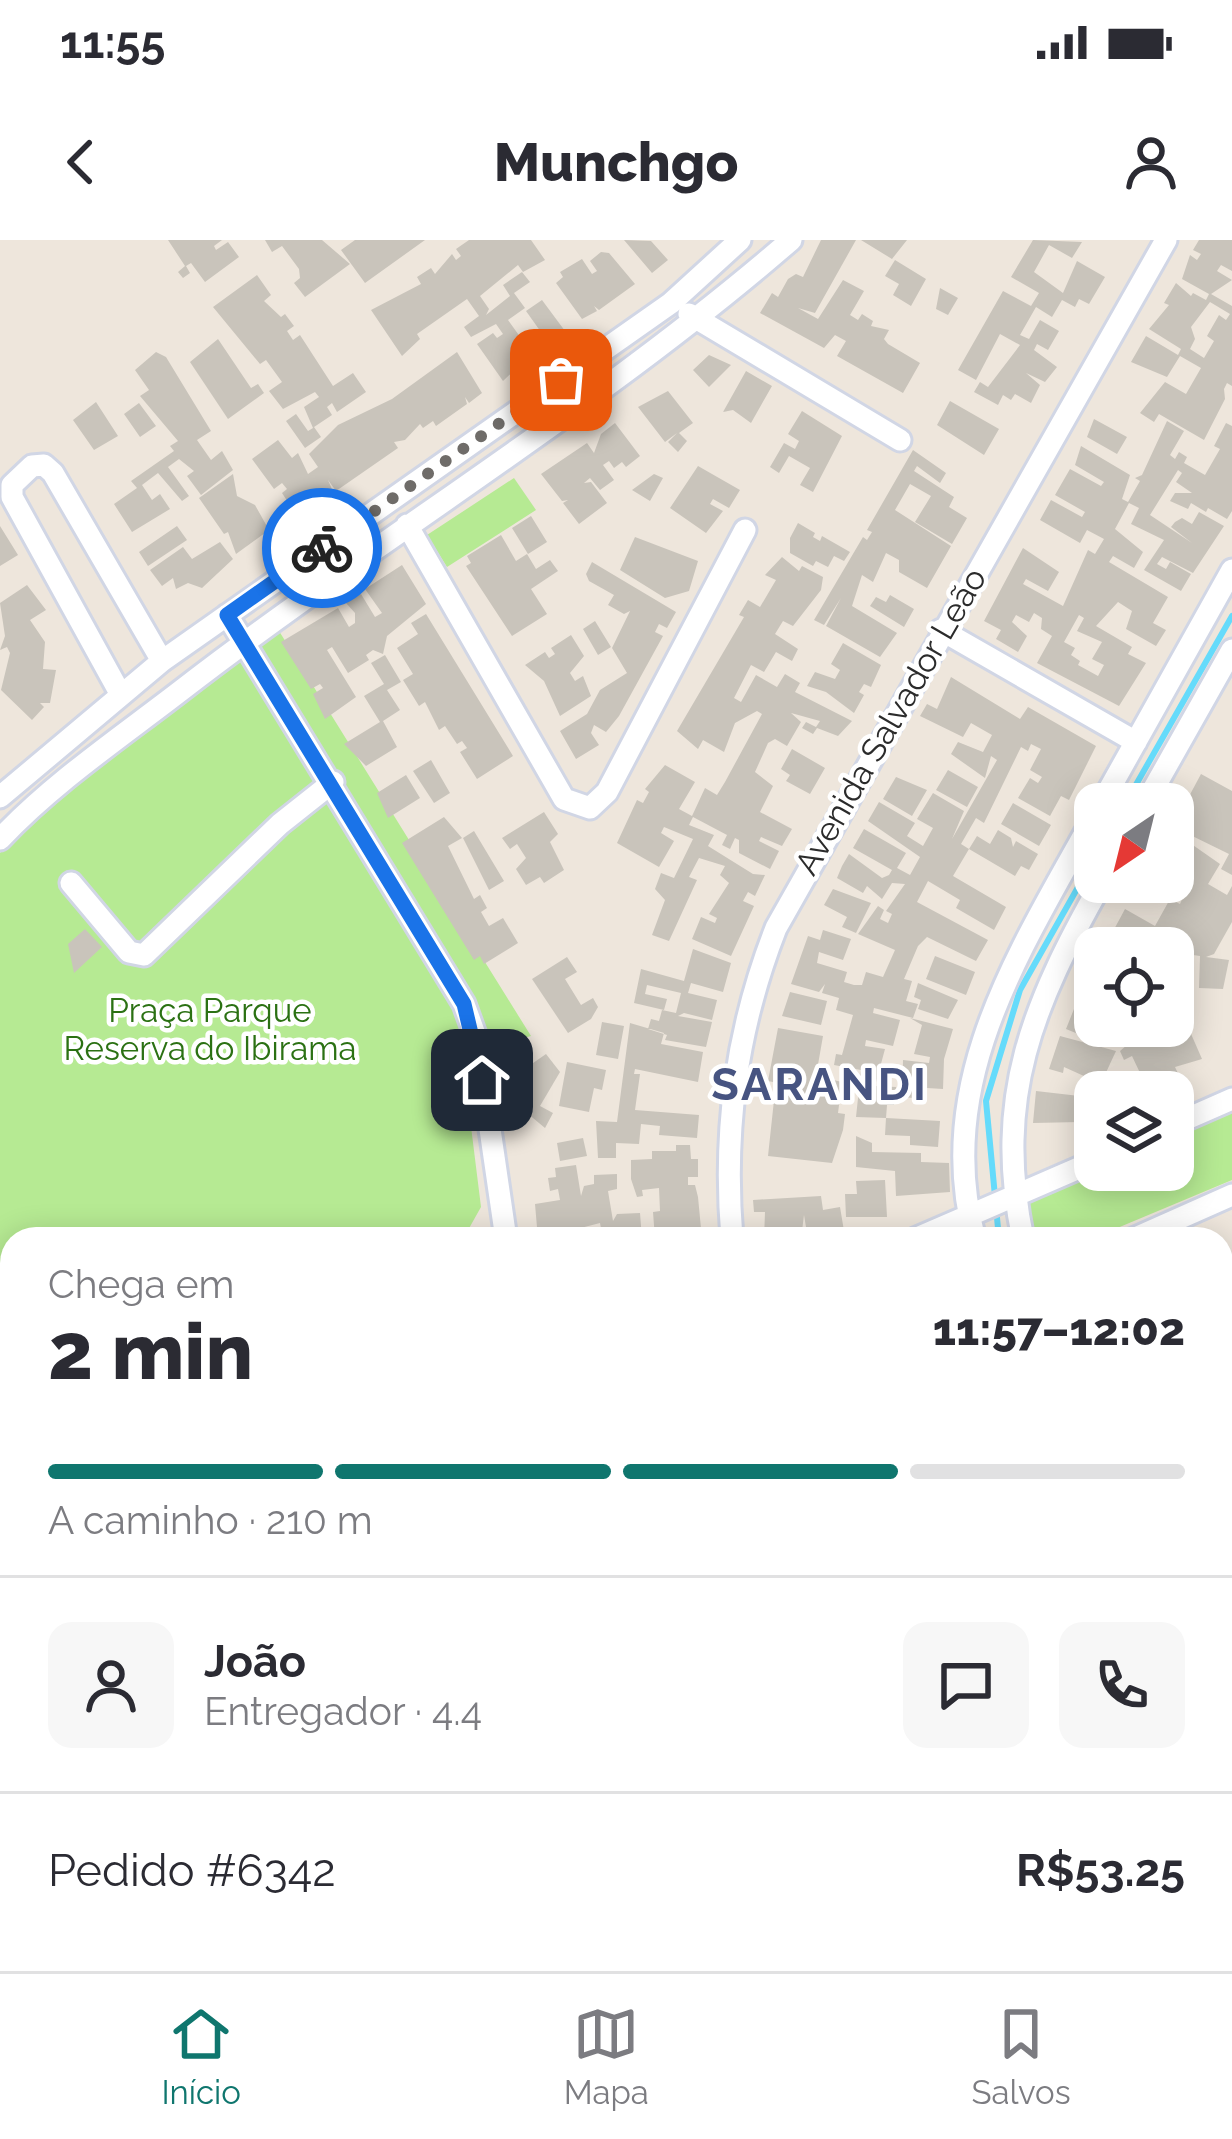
<!DOCTYPE html>
<html lang="pt">
<head>
<meta charset="utf-8">
<style>
  body { margin:0; font-family:Raleway,sans-serif; background:#f7f7f7; color:#2b2b33; height:100vh; display:flex; flex-direction:column; font-size:45px; white-space:nowrap }
  * { box-sizing:border-box; margin:0 }
  p { font-size:39px; color:#7c7c81 }
  .icon { flex:none; width:66px; height:66px; fill:none; stroke:currentColor; stroke-width:2; stroke-linecap:round; stroke-linejoin:round }
  .map { position:relative; flex:1; overflow:hidden }
  .side { position:absolute; left:0px; top:987px; width:1233px; height:744px; display:flex; flex-direction:column; background:#fff; border-radius:36px 36px 0 0; box-shadow:0 6px 30px #0003 }
  .side>* { flex:none }
  .needle { width:78px; rotate:215deg }
  .fabs { position:absolute; left:1074px; top:543px; display:grid; gap:24px }
  .fabs a { display:grid; place-items:center; width:120px; height:120px; border-radius:24px; background:#fff; box-shadow:0 6px 30px #0003; font-size:60px }
  .pin { position:absolute; display:grid; place-items:center; width:102px; height:102px; color:#fff; margin:-51px; border-radius:24px; box-shadow:0 6px 18px #0006 }
  .courier { position:absolute; display:grid; place-items:center; width:120px; height:120px; margin:-60px; border:9px solid #1a73e8; border-radius:50%; background:#fff; color:#222; box-shadow:0 3px 15px #0007 }
  .overview em { font-style:normal; font-weight:800 }
  .overview div { display:flex; flex-direction:column-reverse }
  .overview { display:flex; align-items:center; justify-content:space-between; height:204px; padding:0 48px }
  h1 { font-size:78px; font-weight:800; line-height:90px }
  .bar { display:grid; grid-template-columns:repeat(4,1fr); gap:18px 12px; align-content:center; height:144px; padding:0 48px }
  .bar i { height:15px; border-radius:9px; background:#e1e1e2 }
  .bar .on { background:#0f766e }
  .bar p { grid-column:span 4 }
  .line { display:flex; align-items:center; gap:30px; padding:0 48px; border-top:3px solid #e1e1e2 }
  .line div { flex:1 }
  .round { display:grid; place-items:center; flex:none; width:126px; height:126px; border-radius:24px; background:#f7f7f7 }
  .status { display:flex; justify-content:space-between; align-items:center; height:84px; padding:0 60px; background:#fff; direction:ltr }
  .status svg { height:33px; fill:currentColor }
  header { display:flex; justify-content:space-between; align-items:center; height:156px; padding:0 48px; background:#fff; font-size:54px; font-weight:800 }
  .tabs { display:flex; justify-content:space-around; align-items:center; height:168px; border-top:3px solid #e1e1e2; background:#fff; font-size:33px; color:#7c7c81 }
  .tabs a { display:grid; justify-items:center; gap:6px }
  .tabs .on { color:#0f766e }
  .map>svg:first-child { display:block }
  .green { fill:#b6ea93 }
  .lines { fill:none; stroke-linecap:round; stroke-linejoin:round }
  .stream { stroke:#65dbfb; stroke-width:6 }
  .building { fill:#c9c4bb; fill-rule:evenodd }
  .minor-casing { stroke:#d1d6e5; stroke-width:27 }
  .minor { stroke:#fff; stroke-width:21 }
  .done { stroke:#6f6c69; stroke-width:12; stroke-dasharray:0 21.6 }
  .route { stroke:#1a73e8; stroke-width:15 }
  .labels { text-anchor:middle; stroke-width:9; stroke-linejoin:round; paint-order:stroke }
  .street-label { font-size:33px; fill:#2b2b2b; stroke:#fff }
  .park-label { font-size:33px; fill:#2b7113; stroke:#fff }
  .district-label { font-size:45px; font-weight:bold; letter-spacing:3px; fill:#475481; stroke:#fff }
</style>
</head>
<body>
<div class="status"><b>11:55</b><svg viewBox="0 0 49 12"><path d="M0 12V9h3v3zM5 12V6h3v6zM10 12V3h3v9zM15 12V0h3v12zM26 1h20v11H26zM47 4h2v5h-2z"/></svg></div>
<header><svg class="icon" aria-label="back" viewBox="0 0 24 24"><path d="M15 5l-7 7 7 7"/></svg>Munchgo<svg class="icon" aria-label="person" viewBox="0 0 24 24"><circle cx="12" cy="8" r="4"/><path d="M4 21q1-7 8-7t8 7"/></svg></header>
<div class="map">
<svg width="1232" height="1731" viewBox="0 0 1232 1731">
  <rect width="100%" height="100%" fill="#eee6dc"/>
  <!-- green -->
  <path class="green" d="M514,238L536,270L447,327L427,295Z
    M279,391L531,796L471,812L460,798L481,967L463,999H12V1113L0,1099V613L24,586Z
    M1232,872V940L1091,999H1029L1021,963L1097,930H1173V898Z"/>
  <g class="lines">
    <!-- stream -->
    <path class="stream" d="M1125,564L1232,376
      M999,999L986,861L1020,750L1095,617
      M1221,1540L1232,1565"/>
  </g>
  <!-- building -->
  <path class="building" d="M168,0H222L214,6L216,10L228,2L239,17L205,42L191,23L186,26L190,33L183,38L178,32L185,26Z
    M265,0H322L350,24L305,57L294,43L300,38L299,29L282,6L272,12Z
    M355,0H425L365,43L341,10Z
    M469,0H531L545,20L523,32L518,25L480,56L489,69L486,75L510,56L503,45L522,32L530,42L514,53L525,68L508,80L536,119L524,121L503,141L477,104L493,93L497,98L503,94L496,84L471,97L464,87L479,76L467,59L417,94L420,99L402,116L371,70L421,44L417,37L431,28L435,34L452,14L456,20L461,16L456,9Z
    M624,0L651,1L668,20L652,33Z
    M821,0H856L815,73L798,68L818,79L843,40L864,51L850,75L858,80L862,74L873,81L871,86L889,90L884,99L888,104L920,123L903,153L837,116L846,101L835,95L824,108L760,73L772,53L778,57L788,39L796,34L803,37Z
    M861,0H907L892,19Z
    M1033,0L1082,2L1072,18L1049,5L1034,32L1063,53L1077,21L1105,37L1089,64L1079,59L1075,67L1062,60L1052,77L1036,67L1020,95L1029,99L1040,80L1059,91L1048,110L1037,104L1034,110L1057,127L1045,142L1026,133L1040,145L1031,163L1015,154L1011,160L1003,155L998,165L974,152L980,142L988,147L1020,105L1000,94L976,140L958,130L1003,51L1031,66L1039,53L1011,37Z
    M1199,0H1232V31L1221,25L1217,31L1232,40L1211,54L1232,66V146L1227,143L1224,149L1225,159L1204,200L1159,174L1154,182L1140,173L1165,142L1186,154L1201,128L1180,116L1167,137L1131,122L1146,96L1178,115L1181,109L1149,89L1169,65L1164,63L1176,43L1191,56L1193,53L1206,60L1209,54L1182,39L1190,15L1197,20L1201,14L1193,10ZM1210,62L1230,74L1226,80L1219,75L1207,96L1214,101L1204,118L1190,109L1195,99L1191,87Z
    M601,12L609,13L635,44L599,70L594,66L597,71L582,79L556,43L563,37L560,32L582,19L592,34L597,31L590,21Z
    M895,20L926,39L911,66L893,55L899,44L885,36Z
    M257,35L271,55L264,61L281,77L285,74L294,86L287,91L293,100L300,95L333,146L353,133L366,152L337,172L332,163L327,167L332,175L314,187L321,197L305,208L286,181L296,174L308,191L313,188L304,167L319,157L315,152L283,169L269,151L282,142L266,120L260,124L213,67Z
    M940,48L958,58L948,75L936,69Z
    M542,60L565,91L558,95L563,102L553,109L526,71Z
    M218,99L251,148L258,144L264,153L228,179L190,122Z
    M156,112L166,117L211,191L197,200L211,220L222,211L233,230L201,255L187,236L194,231L179,219L168,227L189,256L182,261L158,233L142,245L152,260L160,254L170,269L132,292L114,264L137,248L131,241L174,211L170,206L178,201L140,156L149,150L135,130Z
    M457,112L482,153L469,163L465,157L467,164L436,186L433,181L423,188L420,184L405,200L394,202L398,208L336,251L328,240L334,254L310,271L293,270L282,253L287,249L282,243L274,249L252,219L278,200L292,218L298,213L308,234L318,227L309,214L338,185L392,159Z
    M709,115L731,125L709,147L693,130Z
    M746,131L772,146L751,183L733,170L723,172Z
    M668,151L693,183L679,193L687,201L678,212L668,202L677,193L665,202L638,167Z
    M950,161L999,189L984,215L937,185Z
    M96,162L118,196L94,210L73,180Z
    M139,163L156,186L140,197L124,174Z
    M802,171L842,196L813,252L800,245L810,228L789,216L779,233L770,227L784,203L795,209L799,201L788,194Z
    M1094,179L1127,197L1117,214L1087,197Z
    M1167,181L1184,191L1170,215L1175,219L1179,212L1187,217L1184,223L1205,235L1220,209L1214,206L1226,183L1232,186V271L1227,279L1208,268L1206,272L1191,263L1188,269L1170,261L1175,253H1192L1176,242L1182,233L1178,230L1150,275L1192,303L1171,287L1175,282L1182,278L1192,284L1199,272L1224,286L1193,333L1162,317L1157,324L1166,329L1170,322L1191,334L1181,351L1144,330L1164,300L1131,284L1139,268L1129,263L1115,289L1143,312L1134,328L1113,316L1109,322L1168,357L1153,383L1166,390L1156,406L1126,389L1132,371L1118,362L1096,386L1132,407L1128,414L1146,423L1119,466L1037,423L1052,396L1041,389L1042,378L1034,373L1029,382L1016,375L1012,382L1027,396L1018,412L996,399L1001,390L984,381L1023,308L1059,332L1048,351L1026,339L1023,344L1063,366L1088,310L1095,314L1104,299L1087,290L1080,303L1040,280L1051,260L1082,277L1085,272L1055,255L1070,229L1101,246L1104,242L1075,225L1081,206L1130,235L1122,259L1128,262L1140,241L1135,238L1142,235ZM1079,375L1084,378L1077,391L1102,402L1092,419L1104,425L1098,436L1078,425L1080,421L1071,415L1075,408L1064,402Z
    M615,183L640,216L626,227L622,222L614,228L609,221L603,225L614,240L600,250L590,238L584,243L591,242L607,263L579,284L563,263L568,260L562,261L541,234L587,203L594,213L601,194Z
    M913,210L946,233L940,243L917,226L914,231L954,257L949,267L967,278L952,304L915,282L931,256L910,244L895,270L951,306L927,348L899,332V320L886,313L873,342L862,335L852,366L897,393L880,417L826,386L841,358L824,385L814,380L863,297L867,300L872,292L867,290Z
    M698,226L740,250L729,268L713,259L710,264L723,271L706,293L670,268Z
    M233,234L237,256L255,265L269,290L236,314L228,292L224,294L199,258Z
    M654,234L663,238L650,261L632,250Z
    M531,276L547,302L528,314L512,288Z
    M798,283L815,293L813,297L820,301L822,296L850,312L844,321L834,316L828,327L816,321L813,326L790,313V298Z
    M0,286L18,315L0,326Z
    M177,286L187,300L148,326L139,312Z
    M501,295L516,321L527,314L536,329L550,320L558,331L531,349L547,374L512,396L466,326L471,323L467,316Z
    M635,297L698,321L689,351L665,358L620,330Z
    M220,302L233,319L202,348L188,343L176,349L173,338L162,346L150,330L183,307L192,319Z
    M782,317L799,331L802,326L823,337L821,350L793,386L783,381L775,394L798,409L792,421L776,412L764,432L751,425L734,458L741,462L756,435L777,447L785,434L800,443L795,452L852,481L838,496L817,488L813,494L802,488L806,482L816,487L820,481L791,473L801,482L787,506L775,499L768,503L755,532L773,546L760,572L792,589L782,606L761,597L759,601L779,611L770,629L739,613V600L735,598L730,609L722,605L727,595L693,577L689,585L714,595L708,606L753,634L765,635L755,656L748,652L743,661L754,666L731,716L692,699L701,677L715,683L717,678L709,674L729,643L720,635L725,626L699,618L689,637L697,640L669,701L652,695L665,660L655,649L661,633L674,638L693,599L664,587L661,593L674,601L659,627L617,603L637,560L643,563L649,552L645,549L665,525L695,542L679,569L692,576L705,548L717,555L725,542L762,474L757,471L735,483L724,512L703,500L698,509L677,491L744,377L739,375L748,360L760,367L776,340L765,335Z
    M592,322L676,372L667,388L659,384L655,392L663,396L619,476L606,492L594,485L591,493L599,505L576,519L560,491L587,474L600,450L627,433L612,408L630,371L624,374L608,365L614,355L589,341L586,334Z
    M402,325L426,364L387,396L383,414L373,410L366,415L369,420L348,433L332,407L327,410L356,457L325,479L313,454L323,448L320,444L311,449L281,402L338,368L349,387L355,383V373L346,363L361,354L375,377L382,373L365,349Z
    M27,345L46,370L30,380L45,402L43,429L56,430L50,463H40L44,467L32,480L1,450L10,413L7,407L0,410L5,396L0,363Z
    M890,355L914,369L904,387L870,366L876,357L886,362Z
    M426,374L513,516L477,539L460,512L467,508L462,501L457,504L445,486L439,490L425,462L419,466L403,440L413,434L397,408L418,394L411,383Z
    M595,381L611,407L598,415L583,389Z
    M571,395L584,416L570,433L575,441L583,436L591,456L560,476L544,441L525,425L545,412L549,418L555,414L551,408Z
    M843,403L881,425L871,447L864,444L859,452L864,455L854,473L826,452L807,446L815,432L835,439L840,430L831,424Z
    M385,415L401,442L387,450L400,470L383,481L397,507L366,526L344,504L380,482L364,456L384,444L371,423Z
    M951,437L1020,479L1028,467L1096,506L1069,560L1061,556L1050,576L1018,558L1030,538L1038,543L1042,537L1030,530L1041,509L1031,504L1028,511L1021,507L984,583L976,578L961,604L969,609L953,636L1006,667L994,690L956,668L960,660L928,641L917,662L988,700L976,721L927,697L918,706L904,739L912,741L906,761L918,764L913,778L874,768L873,773L900,780L893,806L866,800L865,806L885,809L875,846L896,847L894,865H887L886,878L856,877L861,830L834,825L836,814L842,815L853,775L836,770L839,758L822,753L825,744L819,752L791,744L808,696L820,700L823,690L851,699L843,720L819,712L817,723L847,732L844,742L854,745H862L866,732L883,737L895,710L858,694L878,666L884,670L880,679L888,683L892,674L886,671L905,644L892,643L882,659L867,646L863,653L837,638L842,626L849,614L882,638L889,635L892,630L853,608L864,589L906,613L897,628L910,635L920,617L868,581L879,562L915,583L907,596L923,606L933,588L917,579L933,553L964,571L952,599L997,520L991,516L985,538L951,514L958,502L983,512L992,495L971,483L963,497L920,476L927,464L937,469Z
    M792,509L825,528L810,554L786,541L790,535L781,529Z
    M431,520L450,553L434,563L413,531Z
    M948,530L978,547L967,567L936,550Z
    M1201,534L1232,551V635L1221,629L1229,614L1178,589L1184,578L1173,572V565L1178,557L1186,562Z
    M406,535L420,558L388,578L377,553Z
    M896,537L927,550L912,576L883,559Z
    M1013,563L1051,585L1039,606L1001,584Z
    M544,572L558,594L550,602L564,630L544,643L540,637L526,645L516,629L526,618L517,604L510,609L502,598Z
    M444,577L462,598L448,606L474,659L480,655L487,668L481,672L489,686L503,678L518,703L484,724L480,716L474,720L402,603Z
    M998,590L1011,598L1013,607L1016,601L1038,614L1029,630L1021,626L1015,636L969,609L977,596L990,604Z
    M474,591L504,641L489,650L463,598Z
    M1177,594L1220,624L1208,644L1227,655L1232,646V682L1214,714L1206,717L1229,720L1223,749L1199,748L1200,716L1193,715L1181,735L1173,730V708L1155,702L1152,708H1104L1125,669L1155,686L1170,659L1180,664L1187,648L1173,636Z
    M833,649L871,663L856,693L842,687L847,677L824,665Z
    M85,689L102,707L74,733L68,704Z
    M693,709L731,723L723,752L691,743L688,753L717,760L712,780L684,773L678,776L712,782L706,807L665,800L667,795L648,789L651,779L659,781L662,770L676,773L681,753L647,745L645,754L667,759L664,770L634,763L641,729L684,741Z
    M935,716L975,732L966,755L926,739Z
    M567,717L577,732L565,739L581,765L593,758L598,767L591,779L568,793L532,739Z
    M918,743L958,760L948,779L918,769L921,760L914,757Z
    M790,752L827,761L821,785L782,776Z
    M1074,769L1095,778V786H1106L1100,803L1066,789Z
    M910,778L953,789L944,819L943,849L927,848L925,859L902,857L903,820L929,823L930,817L914,814L922,785Z
    M602,782L624,786L618,819L596,815Z
    M630,783L664,793L661,804L703,812L698,842L635,829L634,834H640L635,870L699,875L697,898L659,895L660,886L641,884L639,904L616,903V918H598L596,881L617,882Z
    M1130,786H1172L1174,792L1188,787L1202,819L1175,827L1182,842L1172,846L1175,852H1149L1132,816L1124,820L1120,811L1127,805L1120,797Z
    M778,788L823,796L816,836L842,842L838,873L845,874L843,890L832,923L768,916L775,851L791,853L792,846L768,841Z
    M1060,796L1116,811L1103,839L1095,841L1064,827L1063,833L1049,829Z
    M546,814L560,832L540,866L553,873L545,888L527,873L526,849L516,835Z
    M567,822L606,830L602,850L594,848L589,872L559,866Z
    M1036,851L1088,857L1095,873L1092,895L1079,893L1080,882L1033,883Z
    M886,878L940,881L938,907L910,905V896L885,895Z
    M856,896L872,903V912L921,913V922L949,923L950,952L896,956L895,931L856,927Z
    M583,898L587,916L560,921L557,903Z
    M676,905H690L691,919H698V937H688V945H695L698,957L702,999H655L653,972L660,971L659,948L642,950L643,956L637,957L631,939V920L652,919V911H676Z
    M576,925L581,956L584,946L594,944V935L617,934V949L608,951L613,981L617,974L640,973L642,999H603L600,983L538,999L535,964L560,960L558,949L550,951L548,938L556,937L555,928Z
    M885,940L887,977H846L845,954H857L856,941Z
    M821,956L823,970L840,967L844,991L833,993L834,999H808L804,975L801,999H764L765,972H754L753,960Z
    M0,1164L12,1172V1199L0,1210Z
    M12,1317V1350L0,1356V1322Z
    M432,1719H551L556,1731H531L528,1722L506,1731H438Z
    M651,1719H693L697,1728L636,1731L634,1726Z
    M779,1719H841L843,1724L846,1719H898L903,1731H884L879,1721L851,1731H784Z
    M1082,1719H1169L1148,1731H1088Z"/>
  <g class="lines">
    <!-- minor casing -->
    <g class="minor-casing">
      <path id="minor" d="M689,74L900,200
        M407,285L564,559L590,568L607,552L745,290
        M227,375L464,764L477,800L506,999
        M941,390L1136,502
        M121,455L12,257V245L32,226L44,225L53,233L162,421
        M0,557L162,421L671,63L740,0
        M1101,564L1232,330
        M1145,564L1232,410
        M0,599C54,542 121,497 183,449C383,295 601,165 791,0
        M71,643L129,712L144,715L280,584L333,542
        M1173,885L1232,859
        M732,999C723,891 736,790 776,688L1166,0
        M915,999L1095,921
        M975,999C931,842 1023,706 1095,575
        M1023,999C993,857 1033,764 1102,642
        M1133,999L1232,955
        M0,1113L12,1127
        M1221,1199L1232,1194
        M0,1390L12,1384
        M0,1476L12,1470
        M1221,1479L1232,1504
        M1221,1590L1232,1615
        M751,1719L756,1731
        M998,1719L1003,1731
        M1042,1719L1047,1731"/>
    </g>
    <!-- minor -->
    <use href="#minor" class="minor"/>
  </g>
  <g class="lines">
    <!-- done -->
    <path class="done" d="M322,308L561,140"/>
    <!-- route -->
    <path class="route" d="M322,308L227,375L464,764L482,840"/>
  </g>
  <g class="labels">
    <!-- street labels -->
    <g class="street-label">
      <text transform="translate(890 481) rotate(-60)" y="12">Avenida Salvador Leão</text>
    </g>
    <!-- park labels -->
    <g class="park-label">
      <text x="210" y="782">Praça Parque<tspan x="210" dy="38">Reserva do Ibirama</tspan></text>
    </g>
    <!-- district labels -->
    <g class="district-label">
      <text x="820" y="860">SARANDI</text>
    </g>
  </g>
</svg>
<div class="fabs">
<a><svg class="needle" viewBox="-14 -14 28 28"><path d="M0-13l5 13h-10z" fill="#e53935"/><path d="M0 13l5-13h-10z" fill="#7c7c81"/></svg></a>
<a><svg class="icon" aria-label="locate" viewBox="0 0 24 24"><circle cx="12" cy="12" r="6"/><path d="M12 2v4M12 18v4M2 12h4M18 12h4"/></svg></a>
<a><svg class="icon" aria-label="layers" viewBox="0 0 24 24"><path d="M12 4l9 5-9 5-9-5zM3 14l9 5 9-5"/></svg></a>
</div>
<div class="pin" style="left:561px;top:140px;background:#ea580c"><svg class="icon" aria-label="bag" viewBox="0 0 24 24"><path d="M5 8h14l-1 12H6zM9 8a3 3 0 0 1 6 0"/></svg></div>
<div class="pin" style="left:482px;top:840px;background:#1f2937"><svg class="icon" aria-label="home" viewBox="0 0 24 24"><path d="M3 11l9-7 9 7M6 9v11h12V9"/></svg></div>
<div class="courier" style="left:322px;top:308px"><svg class="icon" aria-label="bike" viewBox="0 0 24 24"><circle cx="6" cy="16" r="4"/><circle cx="18" cy="16" r="4"/><path d="M6 16l4-8h5l3 8M10 8l3 8H6M13 5h3"/></svg></div>
<section class="side">
<div class="overview"><div><h1>2 min</h1><p>Chega em</p></div><em>11:57–12:02</em></div>
<div class="bar"><i class="on"></i><i class="on"></i><i class="on"></i><i></i><p>A caminho · 210 m</p></div>
<div class="line" style="height:216px"><a class="round"><svg class="icon" aria-label="person" viewBox="0 0 24 24"><circle cx="12" cy="8" r="4"/><path d="M4 21q1-7 8-7t8 7"/></svg></a><div><b>João</b><p>Entregador · 4.4</p></div><a class="round"><svg class="icon" aria-label="chat" viewBox="0 0 24 24"><path d="M4 5h16v11H9l-5 4z"/></svg></a><a class="round"><svg class="icon" aria-label="phone" viewBox="0 0 24 24"><path d="M5 4h4l2 5-3 2q2 4 5 5l2-3 5 2v4C11 20 4 13 5 4z"/></svg></a></div>
<div class="line" style="height:156px"><div>Pedido #6342</div><b>R$53.25</b></div>
</section>
</div>
<nav class="tabs">
<a class="on"><svg class="icon" aria-label="home" viewBox="0 0 24 24"><path d="M3 11l9-7 9 7M6 9v11h12V9"/></svg>Início</a>
<a><svg class="icon" aria-label="map" viewBox="0 0 24 24"><path d="M3 6l6-2 6 2 6-2v14l-6 2-6-2-6 2zM9 4v14M15 6v14"/></svg>Mapa</a>
<a><svg class="icon" aria-label="saved" viewBox="0 0 24 24"><path d="M7 4h10v16l-5-4-5 4z"/></svg>Salvos</a>
</nav>
</body>
</html>
